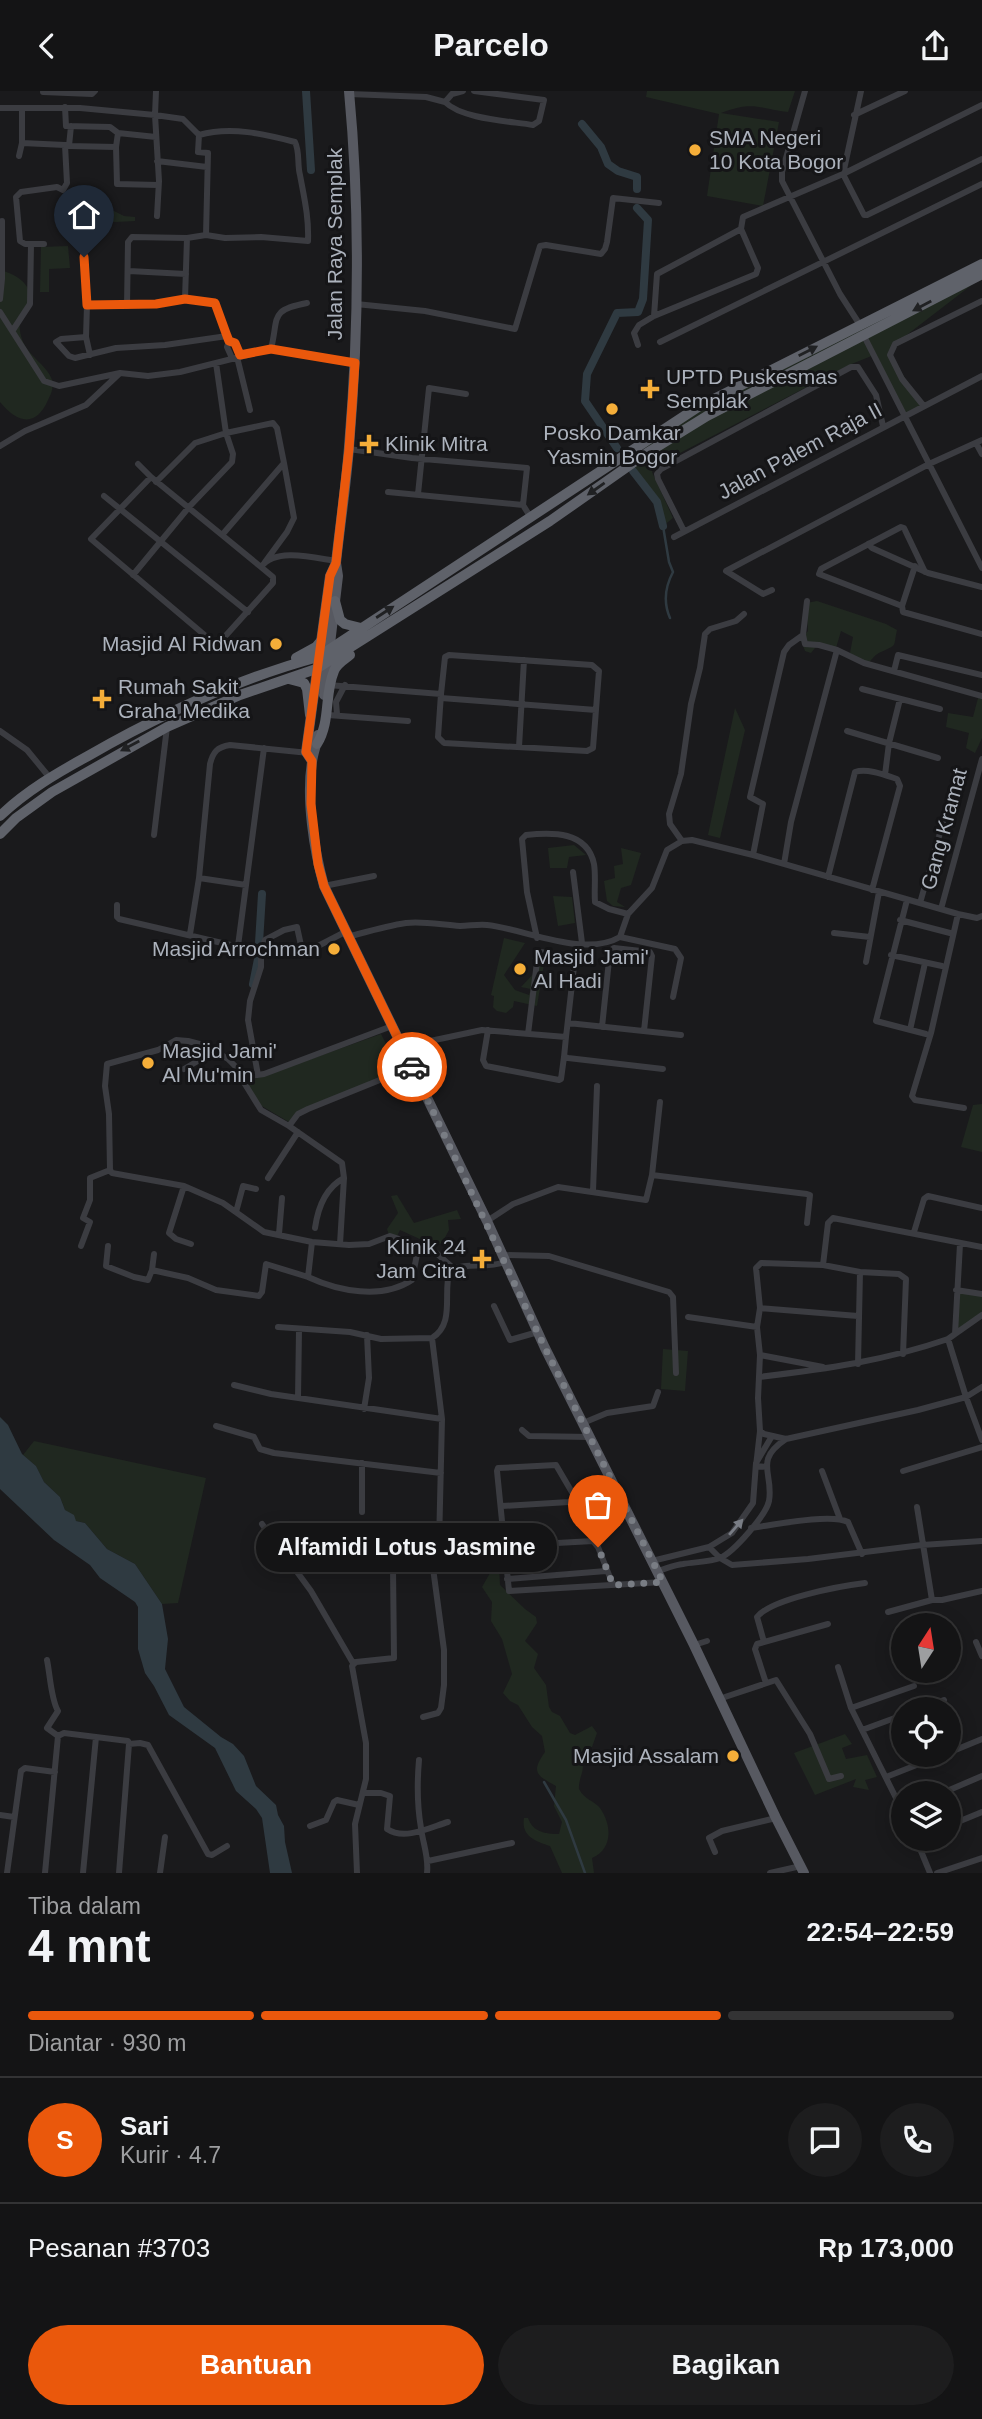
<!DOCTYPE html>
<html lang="id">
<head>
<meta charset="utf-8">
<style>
  body { margin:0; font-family:Arial,sans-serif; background:#1d1d1e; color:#f1f3f6; height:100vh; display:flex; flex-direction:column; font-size:26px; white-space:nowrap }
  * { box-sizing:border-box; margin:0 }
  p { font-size:23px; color:#9d9ea0 }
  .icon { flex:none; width:38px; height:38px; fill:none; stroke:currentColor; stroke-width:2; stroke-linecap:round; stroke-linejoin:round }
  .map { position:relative; height:1782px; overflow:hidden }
  .details { display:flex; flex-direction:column; background:#141415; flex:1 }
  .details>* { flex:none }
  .needle { width:46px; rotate:12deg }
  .controls { position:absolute; left:891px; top:1522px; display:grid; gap:14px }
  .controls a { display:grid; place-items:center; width:70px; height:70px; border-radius:50%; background:#141415; box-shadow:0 4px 18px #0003,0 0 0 2px #333334; font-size:35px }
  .pin { position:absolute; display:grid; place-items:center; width:60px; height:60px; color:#fff; margin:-72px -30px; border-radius:50% 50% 50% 0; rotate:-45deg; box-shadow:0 0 7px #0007 }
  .pin .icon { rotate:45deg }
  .courier { position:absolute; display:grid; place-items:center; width:70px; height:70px; margin:-35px; border:5px solid #ea580c; border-radius:50%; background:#fff; color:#222; box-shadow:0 2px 9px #0007 }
  .bubble { position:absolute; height:49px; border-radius:24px; background:#141415; box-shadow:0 4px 18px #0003,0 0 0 2px #333334; font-size:23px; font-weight:600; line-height:49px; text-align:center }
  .head em { font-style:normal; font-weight:600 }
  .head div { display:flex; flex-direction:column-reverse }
  .head { display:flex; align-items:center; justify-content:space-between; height:119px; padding:0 28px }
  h1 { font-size:46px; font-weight:600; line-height:52px }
  .bar { display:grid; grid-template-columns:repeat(4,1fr); gap:10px 7px; align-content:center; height:84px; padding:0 28px }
  .bar i { height:9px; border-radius:5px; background:#333334 }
  .bar .active { background:#ea580c }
  .bar p { grid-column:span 4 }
  .line { display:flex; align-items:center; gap:18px; padding:0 28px; border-top:2px solid #333334 }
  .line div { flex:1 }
  .round { display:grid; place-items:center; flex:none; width:74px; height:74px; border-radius:37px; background:#1d1d1e }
  .action { display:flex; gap:14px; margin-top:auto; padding:14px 28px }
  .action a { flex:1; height:80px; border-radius:42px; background:#ea580c; color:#fff; font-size:28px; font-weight:600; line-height:80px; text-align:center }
  .action a+a { background:#1d1d1e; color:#f1f3f6 }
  header { display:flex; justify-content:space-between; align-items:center; height:91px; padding:0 28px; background:#141415; font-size:32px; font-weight:600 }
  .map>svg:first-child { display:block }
  .green { fill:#202820 }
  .water { fill:#2f3a41 }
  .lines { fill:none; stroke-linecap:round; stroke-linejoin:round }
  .stream { stroke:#2f3a41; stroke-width:2.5 }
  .canal { stroke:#2f3a41; stroke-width:8 }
  .minor { stroke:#3b3c41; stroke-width:6 }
  .primary { stroke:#575961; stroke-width:10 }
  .trunk { stroke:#5f626a; stroke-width:10 }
  .oneway { fill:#202123 }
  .oneway2 { fill:#797d85 }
  .done { stroke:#797d84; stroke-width:7; stroke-dasharray:0 12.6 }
  .route { stroke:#ea580c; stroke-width:9 }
  .poi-dot { fill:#f5ae39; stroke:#151517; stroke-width:2.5 }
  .labels { text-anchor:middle; stroke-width:6; stroke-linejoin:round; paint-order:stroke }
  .poi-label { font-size:21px; fill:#acb2bc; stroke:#151517; text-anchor:start }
  .street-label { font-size:21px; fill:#acb2bc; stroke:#151517 }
</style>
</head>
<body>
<header><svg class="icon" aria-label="back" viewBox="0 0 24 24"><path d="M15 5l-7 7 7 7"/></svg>Parcelo<svg class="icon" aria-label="share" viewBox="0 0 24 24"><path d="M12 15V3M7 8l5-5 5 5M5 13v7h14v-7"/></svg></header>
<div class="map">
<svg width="982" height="1782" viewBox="0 0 982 1782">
  <rect width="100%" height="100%" fill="#1a1a1c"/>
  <!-- green -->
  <path class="green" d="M647,0H795L788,21C757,17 753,10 721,22L779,31L763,115L707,105L719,23L646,6Z
    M74,117L112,119L124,125L135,126V130L115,131L74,126Z
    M68,155L70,177L49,178V201H40L41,156Z
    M982,173V186L895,253L890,264L923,314L904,324L874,264L849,274L655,375L652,381L673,427L663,435L657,411L630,375L648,363L641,352L698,316Z
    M0,179C15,183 33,192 29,211C27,225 16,224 21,245C26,265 47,273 52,289C54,297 51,303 48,309C36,337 17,332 0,311Z
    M817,510L886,533L897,539C893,557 898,553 881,561C875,563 872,569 867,573L850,562L853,546L841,540L836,557L819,552L811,562L805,560L801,549L808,540L806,512Z
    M978,607L982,608V647L975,662L966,657L969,642L946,636L948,622L973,626Z
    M735,617L745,639L720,747L708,744Z
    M574,754L586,764L569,766L567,777H550L548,757Z
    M621,757L641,762L631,794L621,797L617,811L625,816L613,815L607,810L604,790L615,787L614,775L623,773Z
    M553,805L572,806L575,832L558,835Z
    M504,847L525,852L504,884L515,899L529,904L531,898L521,896L536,880V874L532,867L538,864L545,867L537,915L514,910L513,916L506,922L497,920L493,916L494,905L491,904Z
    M381,943L399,979L298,1020L289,1031L260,1014L246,991Z
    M982,1013V1061L961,1056L973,1014Z
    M397,1104L414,1132L457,1119L461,1128L448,1129L449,1139L442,1152L435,1155L400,1139L397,1145L389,1144L387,1138L398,1122L391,1105Z
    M956,1199L982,1203V1224L955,1243Z
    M663,1258L688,1260L685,1300L661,1298Z
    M34,1350L206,1387L178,1512L162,1513L135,1473L107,1458L85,1432L76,1430L65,1419L60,1406L44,1391L36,1375L23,1364Z
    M494,1451L497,1452L498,1457L500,1494L525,1518L536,1526L537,1532L525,1550L538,1563L534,1577L546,1594L549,1616L552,1621L560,1625L570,1642L575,1644L592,1635L597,1642L592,1656L576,1664C590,1676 578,1684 579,1698C585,1709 593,1709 600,1717C612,1734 613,1758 592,1767L594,1782H562L550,1755C535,1750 521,1745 524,1727H528C533,1741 545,1743 559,1743L562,1731L554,1715L556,1695C536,1684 531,1681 545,1661L542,1645L532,1636L518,1614L510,1610L503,1602L512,1583L502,1548L491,1530L492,1511L482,1496L490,1482L485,1465L486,1455Z
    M845,1643L852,1653L842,1657L846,1668L867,1664L877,1686L865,1689L869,1699L853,1696L856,1688L815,1704L794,1662Z"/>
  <!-- water -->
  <path class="water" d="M0,1326L8,1334L22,1363L36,1375L44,1391L60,1406L65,1419L74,1424L76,1430L85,1432L107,1458L135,1473L162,1513L168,1548L165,1578L184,1616L221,1646L233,1653L244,1665L256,1695L276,1714L278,1724L284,1735L285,1751L292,1782H270L262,1727L256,1718L236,1700L215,1657L169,1624L154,1595L145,1582L138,1558V1516L135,1511L100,1487L90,1474L54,1449L0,1398Z"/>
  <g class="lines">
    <!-- stream -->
    <path class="stream" d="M663,435L669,471L673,481C665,496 663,511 670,527
      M544,1691L566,1729L585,1782"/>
    <!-- canal -->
    <path class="canal" d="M306,0L311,79
      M582,33L601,56L608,73L618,80L637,86V98
      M617,357L585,310L587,283L617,222L638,221L643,208L648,129L637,117
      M633,380L657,411L663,435
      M253,893L258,868L262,803"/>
    <!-- minor -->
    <path class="minor" d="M805,0L782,81V90L840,203L860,234
      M861,0L843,83L864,124H867L982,68
      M43,1L92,3L95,0
      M349,3L426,6L445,11L452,3L463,0
      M445,11C462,28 509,30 533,34L539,30L544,9L474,0
      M65,16L66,35L110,36L118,42L116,56L117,93L158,94
      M0,17H80L155,24L156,0
      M854,24L905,0
      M118,42L156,46
      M199,44L198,61L208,62L206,144
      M22,52L65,54
      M69,55L116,56
      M19,65L22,52V17
      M157,70L207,76
      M82,141L87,214L86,246
      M44,153H25L20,150L16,106L21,101L57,96L63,99L67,92L65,54L69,55L71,35
      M129,180L186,183
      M0,208L2,188V130
      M185,208L187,147
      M356,213L425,220L515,238L540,155L546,154L601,163L605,158L607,151L613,107L659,112
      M87,214L156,213L185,208L215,212L229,250
      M127,215L128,151L132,146L187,147L206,144L225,147L261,146L308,150C309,126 304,106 300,84C297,73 300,61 295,51C264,43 231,35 199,44L183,28L155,24L159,90L157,125
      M0,221L44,290L59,295L120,282L148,285L180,281L271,258L355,273
      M654,225L657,183L741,138L743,126L843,83L982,14
      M13,239L30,213L31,153
      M864,245L982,477
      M660,251L982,93
      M638,254L634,242L639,234L654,225L756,183L758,177L741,138
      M271,258C279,226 269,219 307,212
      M90,264L86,246L61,248L56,251L69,265L75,267L116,257L165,254L227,245
      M237,266L250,319
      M232,267L227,256L229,250L235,252L240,264
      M923,314L902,288L890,264L895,253L982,210
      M976,352L982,363
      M0,355L25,340L86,314L119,283
      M349,358L412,367L527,377L523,414L531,427
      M138,373L151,386
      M156,391L195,352L226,342L216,272
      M388,401L523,414
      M418,403L429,297L466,303
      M104,405L248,521
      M684,440L658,388L657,383L661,378L851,276H858L876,304L883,335
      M222,444L151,386L91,448L214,552L220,551L273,492V486L261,476
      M674,446L982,285
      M868,453L872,457L928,482L982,496
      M265,471L287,441L294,427L284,372
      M925,481L904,437L901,436L821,478L819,483L902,515L903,521L982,543
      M133,484L189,416L232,371L233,363L226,342L273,332L277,337L284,372L222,444L261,476C276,456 315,467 336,470
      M772,499L763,503L726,480L929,373L982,349
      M807,510L803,544L805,553L819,554L837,559L864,572L982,605
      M902,515L915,475
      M894,580L898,564L982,584
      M328,594L441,603L445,566L449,564L592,574L599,580L593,657L587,660L444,652L438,646L441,603
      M862,598L940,618
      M441,607L596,619
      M337,623L336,611L345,594
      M328,624L408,630
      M0,640L27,659L50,687
      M847,640L938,667
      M519,656L524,569
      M885,684L889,652L900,608
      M154,744L167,636
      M682,750L670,733L669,723L681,683L691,613L700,577L705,543L710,538L736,530L744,523
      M753,764L763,713L750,706L784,561L789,554L803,544
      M784,773L791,731L837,559
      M573,781L582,852
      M828,786L855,681C867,677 885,684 897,688L900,695L872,799
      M199,787L246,794
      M324,795L374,785
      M907,809L876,930L926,943
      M920,812L948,714
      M117,814V826L119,828L261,861
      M941,818L982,668
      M958,823L931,942L912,1005L915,1009L964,1017
      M900,829L950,842
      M834,842L870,846
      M190,843L199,787L210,673C213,661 217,656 230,654L309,662
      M347,846C366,841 386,835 406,832C424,830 442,834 460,835C469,835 478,833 487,834C525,838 584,867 620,846L628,823L652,797L667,759L682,750L692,749L753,764L958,823L977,827L982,825
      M620,846L675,858L681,867L673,906
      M537,847L527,801L522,748L526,744C552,741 587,740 594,773C596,785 594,799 595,811L609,818L628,823
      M238,855L264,657
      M891,864L942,875
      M866,871L879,801
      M568,932L681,944
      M602,936L610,860L614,857L650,861L652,865L644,940
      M488,939L483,969L486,975L559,989L561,988L564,966
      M910,939L925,872
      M528,943L538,863L541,861L575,867L566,946
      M402,956L482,939L566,946L564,966L568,967L663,978
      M184,978L215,960
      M243,983L251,985L264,983L392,935
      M258,984L248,929L250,910L261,876V861L265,849L284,839L297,836L302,859L304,861L315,859L318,855L345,841
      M289,1035L298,1023L308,1018L412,976
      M110,1079L109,1023L105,995L107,973L158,959L176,949L188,950L207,955L228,968L243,983V990L261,1019L289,1035L342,1072L344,1087C325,1097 318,1116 315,1137
      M110,1079L112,1082L184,1095L223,1112L264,1141L312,1151L349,1154L369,1153L390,1145L433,1159L453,1177
      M652,1084L660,1011
      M268,1087L298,1041
      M184,1095L169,1142L176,1148L191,1153
      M593,1100L597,995
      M236,1121L243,1095L256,1098
      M487,1130L513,1113L558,1096L646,1109L652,1084L807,1103L810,1104L807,1132
      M914,1141L924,1108L928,1105L982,1117
      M279,1143L282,1107
      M340,1153L344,1087
      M81,1155L90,1131L83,1127L90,1109V1087L110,1079
      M108,1155L106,1175L134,1186L148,1189L152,1179
      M154,1163L152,1179L188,1187L216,1199L259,1205L262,1201L266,1173L308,1186L312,1151
      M503,1164L549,1165L669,1201L673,1206L676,1282
      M823,1174L828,1132L833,1127L982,1156
      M308,1186C338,1200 382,1209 412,1189L419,1153
      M956,1199L982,1203
      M494,1215L510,1249L538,1241
      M760,1217L858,1225
      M688,1226L757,1236
      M278,1236L350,1241L381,1248L432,1247C456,1232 442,1201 450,1179C467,1171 486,1178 505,1171
      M955,1243L982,1224
      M948,1248L966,1306L982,1349
      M760,1264L823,1276
      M858,1273L860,1181
      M759,1286C826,1278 884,1270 948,1248L955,1243L960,1153
      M234,1294L271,1303L442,1328
      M298,1307L299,1239
      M364,1318L369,1287L367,1244
      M583,1332L607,1322L653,1315L658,1301
      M216,1335L254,1346L260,1358L274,1362L441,1382
      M522,1339L529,1345L590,1346
      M760,1340L764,1343L786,1348L918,1319L966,1306L982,1296
      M766,1376L756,1375L760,1340L758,1307L760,1264L757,1236L760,1217L756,1177L761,1172L823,1174L860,1181L899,1183L906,1188L903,1263
      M822,1380L840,1428
      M903,1380L982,1356
      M502,1415L569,1411L572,1410L573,1403L556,1374L498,1377L497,1380L509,1500L663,1491
      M362,1421V1372
      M262,1433L311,1500L353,1572
      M751,1437C773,1434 831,1422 848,1431L862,1463
      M505,1455L593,1450L598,1456L613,1494
      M709,1456L720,1467L732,1474L808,1468L922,1454L982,1450
      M260,1458L270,1456L288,1445L352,1451L358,1454L362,1476L433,1477
      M652,1470L709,1456L732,1442L753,1412L756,1372L772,1345
      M657,1480C665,1478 674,1474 683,1473C694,1471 710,1471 720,1467C734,1461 766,1424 769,1410C774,1382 753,1370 786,1348
      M507,1488L606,1480
      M932,1509H942L982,1500
      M888,1521L932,1509L917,1416
      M764,1551L757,1526C771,1508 840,1495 865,1492
      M976,1551L982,1565
      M694,1554L707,1550
      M47,1569C50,1583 51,1609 58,1620L47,1637L58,1645
      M838,1576L851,1617L903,1721
      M766,1592L755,1558L757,1553L828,1533
      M719,1608L776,1589L810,1643L829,1688L841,1685
      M851,1617L914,1595
      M917,1619L944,1609
      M423,1626L438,1622L441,1617L444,1594V1559L433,1477L439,1454L442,1328L432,1247
      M862,1639L903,1624
      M58,1645L64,1642L128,1650L129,1653L140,1652L148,1654L208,1763L212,1764L227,1755
      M948,1662L982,1648
      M419,1669C417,1692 417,1714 421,1737C423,1753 429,1766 427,1782
      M886,1686L942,1664
      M363,1702H381L390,1705L387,1738C405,1750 431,1736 448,1731
      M940,1703L982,1685
      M0,1724L14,1726
      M310,1735L326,1729L334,1711L337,1709L359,1714
      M948,1735L982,1721
      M916,1748L930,1782
      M715,1761L709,1747L722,1740L776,1727
      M428,1770L512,1752
      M7,1782L21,1680L25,1677L55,1681
      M45,1782L58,1645
      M83,1782L96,1646
      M119,1782L129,1653
      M160,1782L165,1746
      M357,1782L355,1733L366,1688V1652L352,1575L356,1571L394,1567L393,1477
      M770,1782L801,1775
      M937,1782L982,1767"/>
    <!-- primary -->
    <path class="primary" d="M324,604L338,485L336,472C340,434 346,395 349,356C359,238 360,118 349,0
      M318,644C317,653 313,662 312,671C306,708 314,759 324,795L487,1130L545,1257L694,1554L776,1727L804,1782
      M312,670L306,661L330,485L336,472"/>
    <!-- trunk -->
    <path class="trunk" d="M335,510L340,529L345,533L361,537
      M296,567L316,556L321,550
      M289,588L304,592L307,598L310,624
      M317,653C331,630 324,604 334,580C337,572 344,569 350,564
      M0,725C26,700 57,682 88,665C161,623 237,588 318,566L698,316L982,173
      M0,743L16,727L52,701L167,636L240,604L316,578L550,430L647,362L707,325L982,183"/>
  </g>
  <!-- one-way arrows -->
  <defs><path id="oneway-solid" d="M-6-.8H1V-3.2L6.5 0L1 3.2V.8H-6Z" transform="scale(1.75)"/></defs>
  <g class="oneway">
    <use href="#oneway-solid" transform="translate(922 215) rotate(152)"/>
    <use href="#oneway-solid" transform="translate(808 260) rotate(-27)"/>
    <use href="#oneway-solid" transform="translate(596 398) rotate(145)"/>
    <use href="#oneway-solid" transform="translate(385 521) rotate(-33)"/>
    <use href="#oneway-solid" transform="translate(130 655) rotate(152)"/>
  </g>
  <use class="oneway2" href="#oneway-solid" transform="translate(736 1436) rotate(-49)"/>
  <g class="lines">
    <!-- done -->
    <path class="done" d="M412,976L545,1257L663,1491L613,1494L598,1456"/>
    <!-- route -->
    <path class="route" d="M84,166L87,214L156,213L185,208L215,212L227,245L229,250L235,252L240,264L271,258L355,272L349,358L336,472L330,485L306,661L312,670L311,713L318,773L324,795L412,976"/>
  </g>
  <!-- markers -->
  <g class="poi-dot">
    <circle cx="695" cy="59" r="7"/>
    <path d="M646.5 287.5h7v7h7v7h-7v7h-7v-7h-7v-7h7z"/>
    <circle cx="612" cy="318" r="7"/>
    <path d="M365.5 342.5h7v7h7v7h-7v7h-7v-7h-7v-7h7z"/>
    <circle cx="276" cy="553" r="7"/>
    <path d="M98.5 597.5h7v7h7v7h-7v7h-7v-7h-7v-7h7z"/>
    <circle cx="334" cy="858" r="7"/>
    <circle cx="520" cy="878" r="7"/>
    <circle cx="148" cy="972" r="7"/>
    <path d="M478.5 1157.5h7v7h7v7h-7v7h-7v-7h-7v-7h7z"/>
    <circle cx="733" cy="1665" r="7"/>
  </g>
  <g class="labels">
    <!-- poi labels -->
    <g class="poi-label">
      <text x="709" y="54">SMA Negeri<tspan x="709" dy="24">10 Kota Bogor</tspan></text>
      <text x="666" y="293">UPTD Puskesmas<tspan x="666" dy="24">Semplak</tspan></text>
      <text x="612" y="349" text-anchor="middle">Posko Damkar<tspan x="612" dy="24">Yasmin Bogor</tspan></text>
      <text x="385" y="360">Klinik Mitra</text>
      <text x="262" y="560" text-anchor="end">Masjid Al Ridwan</text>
      <text x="118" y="603">Rumah Sakit<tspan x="118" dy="24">Graha Medika</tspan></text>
      <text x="320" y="865" text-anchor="end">Masjid Arrochman</text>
      <text x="534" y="873">Masjid Jami'<tspan x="534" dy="24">Al Hadi</tspan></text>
      <text x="162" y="967">Masjid Jami'<tspan x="162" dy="24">Al Mu'min</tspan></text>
      <text x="466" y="1163" text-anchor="end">Klinik 24<tspan x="466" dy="24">Jam Citra</tspan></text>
      <text x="719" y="1672" text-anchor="end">Masjid Assalam</text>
    </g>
    <!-- street labels -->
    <g class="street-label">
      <text transform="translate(335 153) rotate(-90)" y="7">Jalan Raya Semplak</text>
      <text transform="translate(800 360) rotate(-28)" y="7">Jalan Palem Raja II</text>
      <text transform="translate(944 738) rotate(-75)" y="7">Gang Kramat</text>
    </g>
  </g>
</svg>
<div class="controls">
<a><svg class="needle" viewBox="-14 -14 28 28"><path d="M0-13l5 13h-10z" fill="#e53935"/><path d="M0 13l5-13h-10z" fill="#9d9ea0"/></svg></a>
<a><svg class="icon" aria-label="locate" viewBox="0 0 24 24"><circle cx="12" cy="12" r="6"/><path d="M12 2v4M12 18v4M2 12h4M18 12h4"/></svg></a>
<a><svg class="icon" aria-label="layers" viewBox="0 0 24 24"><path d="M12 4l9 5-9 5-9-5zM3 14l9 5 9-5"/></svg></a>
</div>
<div class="pin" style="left:598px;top:1456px;background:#ea580c"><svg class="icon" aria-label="bag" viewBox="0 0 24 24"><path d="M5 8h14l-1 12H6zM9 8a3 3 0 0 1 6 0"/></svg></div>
<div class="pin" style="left:84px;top:166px;background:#1f2937"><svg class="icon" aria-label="home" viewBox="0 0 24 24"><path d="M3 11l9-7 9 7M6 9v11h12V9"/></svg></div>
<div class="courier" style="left:412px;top:976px"><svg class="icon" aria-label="car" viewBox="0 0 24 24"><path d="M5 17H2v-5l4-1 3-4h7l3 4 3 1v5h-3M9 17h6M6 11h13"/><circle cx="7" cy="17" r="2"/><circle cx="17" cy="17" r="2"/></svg></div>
<div class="bubble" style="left:256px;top:1432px;width:301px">Alfamidi Lotus Jasmine</div>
</div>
<section class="details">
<div class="head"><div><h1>4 mnt</h1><p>Tiba dalam</p></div><em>22:54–22:59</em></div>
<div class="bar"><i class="active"></i><i class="active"></i><i class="active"></i><i></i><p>Diantar · 930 m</p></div>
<div class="line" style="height:126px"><b class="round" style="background:#ea580c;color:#fff">S</b><div><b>Sari</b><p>Kurir · 4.7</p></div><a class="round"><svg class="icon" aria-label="chat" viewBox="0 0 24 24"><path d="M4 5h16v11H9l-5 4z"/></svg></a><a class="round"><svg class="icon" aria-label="phone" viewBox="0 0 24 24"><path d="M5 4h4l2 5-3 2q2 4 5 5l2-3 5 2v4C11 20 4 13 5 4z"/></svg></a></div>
<div class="line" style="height:91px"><div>Pesanan #3703</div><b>Rp 173,000</b></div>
<div class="action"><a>Bantuan</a><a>Bagikan</a></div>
</section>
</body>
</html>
